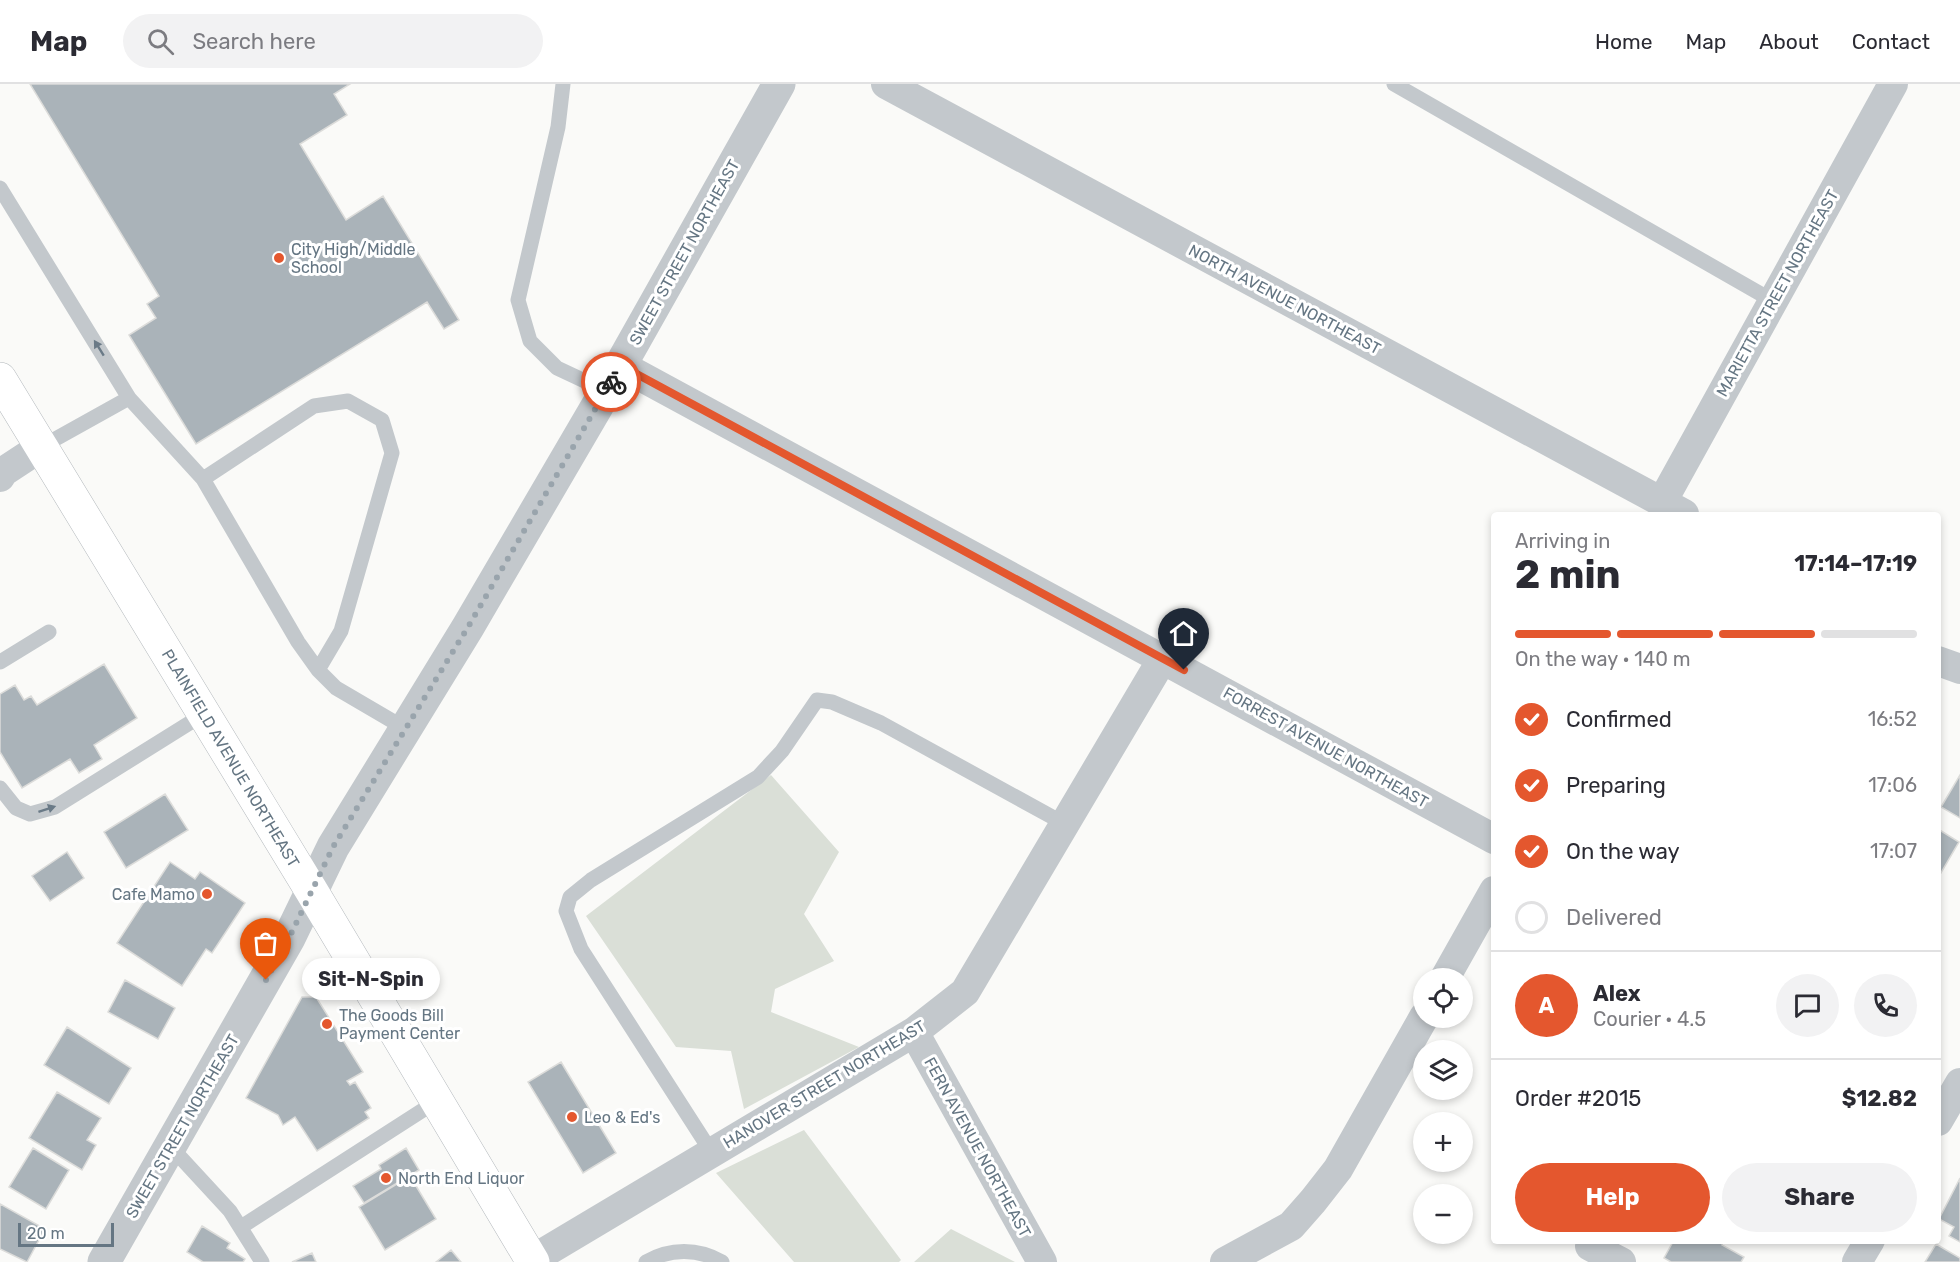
<!DOCTYPE html>
<html lang="en">
<head>
<meta charset="utf-8">
<style>
  body { margin:0; font-family:Rubik,sans-serif; background:#f2f2f3; color:#2b2b33; height:100vh; display:flex; flex-direction:column; font-size:22px; white-space:nowrap }
  * { box-sizing:border-box; margin:0 }
  p { font-size:20px; color:#7c7c81 }
  .icon { flex:none; width:33px; height:33px; fill:none; stroke:currentColor; stroke-width:2; stroke-linecap:round; stroke-linejoin:round }
  .map { position:relative; flex:1; overflow:hidden }
  .sheet { position:absolute; left:1491px; top:428px; width:450px; height:732px; display:flex; flex-direction:column; background:#fff; border-radius:6px; box-shadow:0 3px 9px #0003 }
  .sheet>* { flex:none }
  .fabs { position:absolute; left:1413px; top:884px; display:grid; gap:12px }
  .fabs a { display:grid; place-items:center; width:60px; height:60px; border-radius:50%; background:#fff; box-shadow:0 3px 9px #0003; font-size:30px }
  .scale { position:absolute; left:18px; bottom:15px; width:96px; box-sizing:border-box; padding-left:6px; border:3px solid #657683; border-top:0; font-size:16px; line-height:21px; white-space:nowrap; color:#657683; -webkit-text-stroke:4px #fff; paint-order:stroke }
  .pin { position:absolute; display:grid; place-items:center; width:51px; height:51px; color:#fff; margin:-62px -26px; border-radius:50% 50% 50% 0; rotate:-45deg; box-shadow:0 0 6px #0007 }
  .pin .icon { rotate:45deg }
  .courier { position:absolute; display:grid; place-items:center; width:60px; height:60px; margin:-30px; border:4px solid #e4572e; border-radius:50%; background:#fff; color:#222; box-shadow:0 2px 8px #0007 }
  .bubble { position:absolute; height:42px; border-radius:21px; background:#fff; box-shadow:0 3px 9px #0003; font-size:20px; font-weight:700; line-height:42px; text-align:center }
  .head em { font-style:normal; font-weight:700 }
  .head div { display:flex; flex-direction:column-reverse }
  .head { display:flex; align-items:center; justify-content:space-between; height:102px; padding:0 24px }
  h1 { font-size:39px; font-weight:700; line-height:45px }
  .bar { display:grid; grid-template-columns:repeat(4,1fr); gap:9px 6px; align-content:center; height:72px; padding:0 24px }
  .bar i { height:8px; border-radius:4px; background:#e1e1e2 }
  .bar .selected { background:#e4572e }
  .bar p { grid-column:span 4 }
  .line { display:flex; align-items:center; gap:15px; padding:0 24px; border-top:2px solid #e1e1e2 }
  .line div { flex:1 }
  .round { display:grid; place-items:center; flex:none; width:63px; height:63px; border-radius:32px; background:#f2f2f3 }
  ol { padding:0 24px; list-style:none }
  li { display:flex; align-items:center; gap:18px; height:66px }
  li p { margin-inline-start:auto }
  li .icon { padding:6px; border-radius:50%; background:#e4572e; color:#fff; stroke-width:4 }
  li:last-child { color:#7c7c81 }
  li i { width:33px; height:33px; border:3px solid #e1e1e2; border-radius:50% }
  .cta { display:flex; gap:12px; margin-top:auto; padding:12px 24px }
  .cta a { flex:1; height:69px; border-radius:36px; background:#e4572e; color:#fff; font-size:24px; font-weight:700; line-height:69px; text-align:center }
  .cta a+a { background:#f2f2f3; color:#2b2b33 }
  header { display:flex; align-items:center; gap:36px; box-sizing:border-box; height:84px; padding:0 30px; background:#fff; border-bottom:2px solid #e1e1e2 }
  header strong { font-size:28px }
  nav { display:flex; gap:33px; margin-inline-start:auto; font-size:21px }
  .search { width:420px; height:54px; background:#f2f2f3; display:flex; align-items:center; gap:15px; box-sizing:border-box; padding:0 21px; border-radius:33px; color:#7c7c81; font-size:22px }
  .map>svg:first-child { display:block }
  .green { fill:#dadfd7 }
  .building { fill:#aab3b9; stroke:#dcdcda; stroke-width:1.5 }
  .lines { fill:none; stroke-linecap:round; stroke-linejoin:round }
  .primary-casing { stroke:#b5babe; stroke-width:34 }
  .service { stroke:#c3c8cc; stroke-width:15 }
  .minor { stroke:#c3c8cc; stroke-width:30 }
  .tertiary { stroke:#c3c8cc; stroke-width:33 }
  .primary { stroke:#fff; stroke-width:33 }
  .oneway { fill:#6a7a87 }
  .done { stroke:#99a4ac; stroke-width:6; stroke-dasharray:0 10.8 }
  .route { stroke:#e4572e; stroke-width:8 }
  .poi-dot { fill:#e4572e; stroke:#fff; stroke-width:2 }
  .labels { text-anchor:middle; stroke-width:6; stroke-linejoin:round; paint-order:stroke }
  .poi-label { font-size:16px; fill:#657683; stroke:#fff; text-anchor:start }
  .street-label { font-size:16px; fill:#657683; stroke:#fff }
</style>
</head>
<body>
<header>
<strong>Map</strong>
<div class="search"><svg class="icon" aria-label="search" viewBox="0 0 24 24"><circle cx="10" cy="10" r="6"/><path d="M15 15l6 6"/></svg>Search here</div>
<nav><a>Home</a><a>Map</a><a>About</a><a>Contact</a></nav>
</header>
<div class="map">
<svg width="1960" height="1178" viewBox="0 0 1960 1178">
  <rect width="100%" height="100%" fill="#fafaf8"/>
  <!-- green -->
  <path class="green" d="M771,691L839,768L804,830L834,877L775,905L771,928L859,963L744,1025L731,967L676,963L586,832Z
    M804,1046L901,1176L899,1178H794L716,1089Z
    M951,1145L1015,1178H914Z"/>
  <!-- building -->
  <path class="building" d="M30,0H350L334,10L347,31L300,60L346,136L383,112L459,236L444,245L427,218L196,360L129,251L156,234L147,220L159,212Z
    M104,580L137,634L94,661L102,675L79,689L70,675L22,704L0,668V610L15,601L24,616L31,612L37,621Z
    M1960,691V734L1941,723Z
    M165,710L188,746L126,784L104,748Z
    M1938,745L1959,758L1938,794Z
    M67,768L84,794L50,817L32,792Z
    M170,778L195,795L200,788L245,819L212,869L206,865L182,902L117,859Z
    M125,896L175,924L158,955L108,928Z
    M302,913H316L363,988L347,997L350,1001L355,998L371,1024L365,1028L369,1034L317,1067L295,1033L283,1041L278,1031L246,1014Z
    M67,943L131,984L109,1020L44,981Z
    M561,978L616,1069L583,1089L528,998Z
    M57,1008L101,1034L87,1056L96,1061L82,1086L29,1054Z
    M33,1064L69,1086L46,1125L9,1103Z
    M406,1064L419,1086L364,1119L353,1102L381,1085L379,1081Z
    M410,1092L436,1135L385,1166L359,1123Z
    M1960,1094V1158L1949,1152L1954,1143L1939,1135Z
    M0,1120L45,1145L27,1178L0,1165Z
    M202,1142L230,1159L227,1164L245,1175L243,1178H203L187,1168Z
    M1674,1156H1724L1722,1161L1744,1173L1741,1178H1671L1664,1174Z
    M1936,1160L1960,1174V1178H1925Z
    M451,1166L461,1178H436Z
    M312,1169L316,1178H292Z"/>
  <g class="lines">
    <!-- primary casing -->
    <g class="primary-casing">
      <path id="primary" d="M0,295L311,806L533,1178"/>
    </g>
    <!-- service -->
    <path class="service" d="M563,0L558,43L518,216L530,257L557,284L606,307
      M1394,0L1773,217
      M0,104L129,314L203,395L298,558L318,586L336,604L406,645
      M41,363L129,314
      M203,395L314,322L348,317L382,336L392,369L341,547L318,586
      M0,578L49,548
      M0,704L16,724L30,730L55,723L204,630
      M170,1062L230,1127L262,1178
      M712,1069L581,865L566,827L570,813L591,796L758,693L782,667L817,616L832,618L881,639L1065,740
      M241,1143L437,1017
      M646,1178C670,1164 698,1164 722,1178"/>
    <!-- minor -->
    <path class="minor" d="M886,0L1684,430
      M620,281L1494,755
      M0,393L3,388L41,363
      M1662,418L1893,0
      M1938,577L1960,585
      M1445,894L1494,807
      M914,948L1042,1178
      M1938,1037L1960,999
      M1590,1162L1621,1178
      M532,1176L914,948L965,908L1163,574
      M1225,1178L1291,1142L1313,1117L1338,1085L1424,933
      M1857,1178L1870,1156"/>
    <!-- tertiary -->
    <path class="tertiary" d="M104,1178L289,854L333,763L468,543L606,307L779,0"/>
    <!-- primary -->
    <use href="#primary" class="primary"/>
  </g>
  <!-- one-way arrows -->
  <defs><path id="oneway-solid" d="M-6-.8H1V-3.2L6.5 0L1 3.2V.8H-6Z" transform="scale(1.5)"/></defs>
  <g class="oneway">
    <use href="#oneway-solid" transform="translate(99 264) rotate(-122)"/>
    <use href="#oneway-solid" transform="translate(47 725) rotate(-18)"/>
  </g>
  <g class="lines">
    <!-- done -->
    <path class="done" d="M266,896L289,854L333,763L468,543L611,298"/>
    <!-- route -->
    <path class="route" d="M611,298L620,281L1184,586"/>
  </g>
  <!-- markers -->
  <g class="poi-dot">
    <circle cx="279" cy="174" r="6"/>
    <circle cx="207" cy="810" r="6"/>
    <circle cx="327" cy="940" r="6"/>
    <circle cx="572" cy="1033" r="6"/>
    <circle cx="386" cy="1094" r="6"/>
  </g>
  <g class="labels">
    <!-- poi labels -->
    <g class="poi-label">
      <text x="291" y="171">City High/Middle<tspan x="291" dy="18">School</tspan></text>
      <text x="195" y="816" text-anchor="end">Cafe Mamo</text>
      <text x="339" y="937">The Goods Bill<tspan x="339" dy="18">Payment Center</tspan></text>
      <text x="584" y="1039">Leo &amp; Ed's</text>
      <text x="398" y="1100">North End Liquor</text>
    </g>
    <!-- street labels -->
    <g class="street-label">
      <text transform="translate(684 168) rotate(-61)" y="6">SWEET STREET NORTHEAST</text>
      <text transform="translate(1777 209) rotate(-61)" y="6">MARIETTA STREET NORTHEAST</text>
      <text transform="translate(1285 215) rotate(28)" y="6">NORTH AVENUE NORTHEAST</text>
      <text transform="translate(1326 663) rotate(29)" y="6">FORREST AVENUE NORTHEAST</text>
      <text transform="translate(231 674) rotate(59)" y="6">PLAINFIELD AVENUE NORTHEAST</text>
      <text transform="translate(824 1000) rotate(-31)" y="6">HANOVER STREET NORTHEAST</text>
      <text transform="translate(182 1042) rotate(-60)" y="6">SWEET STREET NORTHEAST</text>
      <text transform="translate(978 1063) rotate(61)" y="6">FERN AVENUE NORTHEAST</text>
    </g>
  </g>
</svg>
<div class="fabs">
<a><svg class="icon" aria-label="locate" viewBox="0 0 24 24"><circle cx="12" cy="12" r="6"/><path d="M12 2v4M12 18v4M2 12h4M18 12h4"/></svg></a>
<a><svg class="icon" aria-label="layers" viewBox="0 0 24 24"><path d="M12 4l9 5-9 5-9-5zM3 14l9 5 9-5"/></svg></a>
<a>+</a>
<a>−</a>
</div>
<div class="scale">20 m</div>
<div class="pin" style="left:266px;top:896px;background:#ea580c"><svg class="icon" aria-label="bag" viewBox="0 0 24 24"><path d="M5 8h14l-1 12H6zM9 8a3 3 0 0 1 6 0"/></svg></div>
<div class="pin" style="left:1184px;top:586px;background:#1f2937"><svg class="icon" aria-label="home" viewBox="0 0 24 24"><path d="M3 11l9-7 9 7M6 9v11h12V9"/></svg></div>
<div class="courier" style="left:611px;top:298px"><svg class="icon" aria-label="bike" viewBox="0 0 24 24"><circle cx="6" cy="16" r="4"/><circle cx="18" cy="16" r="4"/><path d="M6 16l4-8h5l3 8M10 8l3 8H6M13 5h3"/></svg></div>
<div class="bubble" style="left:302px;top:874px;width:138px">Sit-N-Spin</div>
<section class="sheet">
<div class="head"><div><h1>2 min</h1><p>Arriving in</p></div><em>17:14–17:19</em></div>
<div class="bar"><i class="selected"></i><i class="selected"></i><i class="selected"></i><i></i><p>On the way · 140 m</p></div>
<ol>
<li><svg class="icon" aria-label="check" viewBox="0 0 24 24"><path d="M5 12l5 5 9-10"/></svg>Confirmed<p>16:52</p></li>
<li><svg class="icon" aria-label="check" viewBox="0 0 24 24"><path d="M5 12l5 5 9-10"/></svg>Preparing<p>17:06</p></li>
<li><svg class="icon" aria-label="check" viewBox="0 0 24 24"><path d="M5 12l5 5 9-10"/></svg>On the way<p>17:07</p></li>
<li><i></i>Delivered</li>
</ol>
<div class="line" style="height:108px"><b class="round" style="background:#e4572e;color:#fff">A</b><div><b>Alex</b><p>Courier · 4.5</p></div><a class="round"><svg class="icon" aria-label="chat" viewBox="0 0 24 24"><path d="M4 5h16v11H9l-5 4z"/></svg></a><a class="round"><svg class="icon" aria-label="phone" viewBox="0 0 24 24"><path d="M5 4h4l2 5-3 2q2 4 5 5l2-3 5 2v4C11 20 4 13 5 4z"/></svg></a></div>
<div class="line" style="height:78px"><div>Order #2015</div><b>$12.82</b></div>
<div class="cta"><a>Help</a><a>Share</a></div>
</section>
</div>
</body>
</html>
